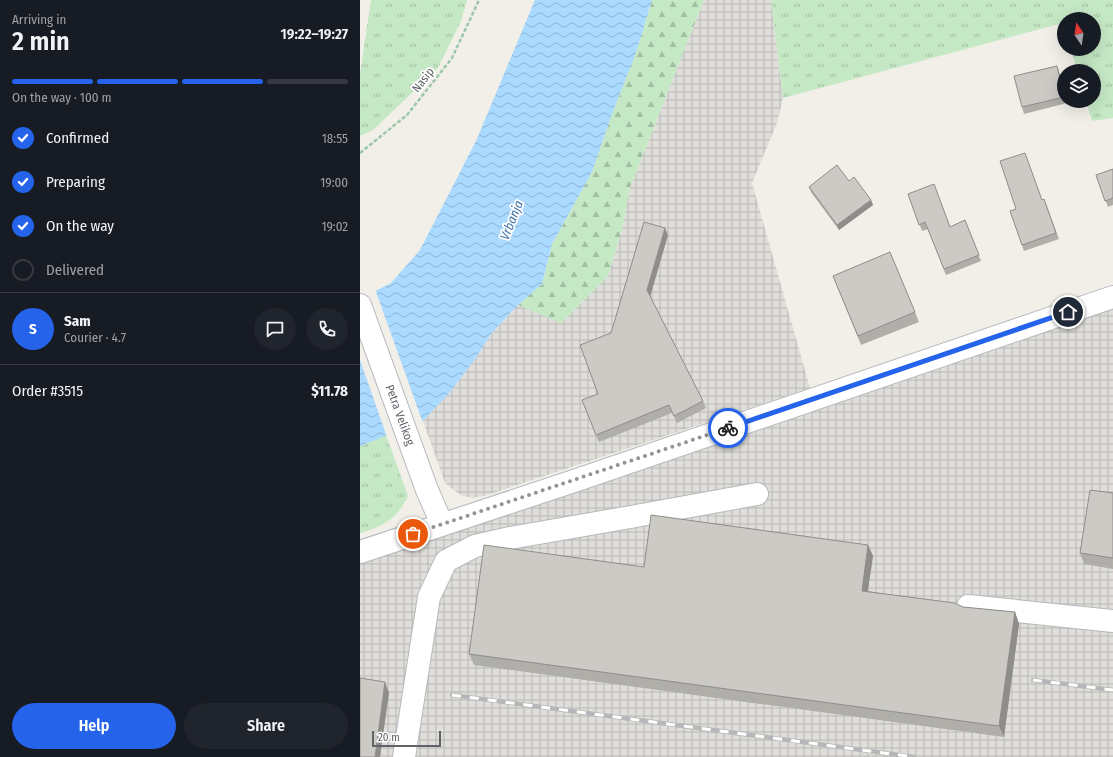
<!DOCTYPE html>
<html lang="en">
<head>
<meta charset="utf-8">
<style>
  body { margin:0; font-family:"Fira Sans Condensed",sans-serif; background:#20242c; color:#f1f3f6; height:100vh; display:flex; flex-direction:column; font-size:15px; white-space:nowrap }
  * { box-sizing:border-box; margin:0 }
  p { font-size:13px; color:#9ea1a6 }
  .icon { flex:none; width:22px; height:22px; fill:none; stroke:currentColor; stroke-width:2; stroke-linecap:round; stroke-linejoin:round }
  .map { position:relative; flex:1; overflow:hidden }
  .side { display:flex; flex-direction:column; background:#171b24; width:360px }
  .side>* { flex:none }
  .needle { width:26px; rotate:347deg }
  .fabs { position:absolute; left:697px; top:12px; display:grid; gap:8px }
  .fabs a { display:grid; place-items:center; width:44px; height:44px; border-radius:50%; background:#171b24; box-shadow:0 4px 16px #0002; font-size:20px }
  .scale { position:absolute; left:12px; bottom:10px; width:69px; box-sizing:border-box; padding-left:4px; border:2px solid #5f6368; border-top:0; font-size:11px; line-height:14px; white-space:nowrap; color:#5f6368; -webkit-text-stroke:3px #fff; paint-order:stroke }
  .pin { position:absolute; display:grid; place-items:center; width:34px; height:34px; color:#fff; margin:-17px; border:2px solid #fff; border-radius:50%; box-shadow:0 1px 4px #0007 }
  .courier { position:absolute; display:grid; place-items:center; width:40px; height:40px; margin:-20px; border:3px solid #2563eb; border-radius:50%; background:#fff; color:#222; box-shadow:0 1px 5px #0007 }
  .headline em { font-style:normal; font-weight:600 }
  .headline div { display:flex; flex-direction:column-reverse }
  .headline { display:flex; align-items:center; justify-content:space-between; height:68px; padding:0 12px }
  h1 { font-size:26px; font-weight:600; line-height:30px }
  .bar { display:grid; grid-template-columns:repeat(4,1fr); gap:6px 4px; align-content:center; height:48px; padding:0 12px }
  .bar i { height:5px; border-radius:3px; background:#363941 }
  .bar .current { background:#2563eb }
  .bar p { grid-column:span 4 }
  .line { display:flex; align-items:center; gap:10px; padding:0 12px; border-top:1px solid #363941 }
  .line div { flex:1 }
  .round { display:grid; place-items:center; flex:none; width:42px; height:42px; border-radius:21px; background:#20242c }
  ol { padding:0 12px; list-style:none }
  li { display:flex; align-items:center; gap:12px; height:44px }
  li p { margin-inline-start:auto }
  li .icon { padding:4px; border-radius:50%; background:#2563eb; color:#fff; stroke-width:4 }
  li:last-child { color:#9ea1a6 }
  li i { width:22px; height:22px; border:2px solid #363941; border-radius:50% }
  .action { display:flex; gap:8px; margin-top:auto; padding:8px 12px }
  .action a { flex:1; height:46px; border-radius:24px; background:#2563eb; color:#fff; font-size:16px; font-weight:600; line-height:46px; text-align:center }
  .action a+a { background:#20242c; color:#f1f3f6 }
  main { display:flex; flex:1; min-height:0 }
  .map>svg:first-child { display:block }
  .industrial { fill:url(#industrial-grid) }
  .grass { fill:url(#grass-tufts) }
  .forest { fill:url(#forest-firs) }
  .water { fill:url(#water-waves) }
  .pier { fill:#f1efe8 }
  .lines { fill:none; stroke-linecap:round; stroke-linejoin:round }
  .minor-casing { stroke:#b5b8bc; stroke-width:24 }
  .path { stroke:#9cc7a9; stroke-width:2.5; stroke-dasharray:4 2; stroke-linecap:butt }
  .minor { stroke:#fff; stroke-width:22 }
  .rail-casing { stroke:#b6b7b8; stroke-width:4.5 }
  .rail { stroke:#fff; stroke-width:3; stroke-dasharray:9; stroke-linecap:butt }
  .wall { fill:#afaea9 }
  .shaded-wall { fill:#8f8d8a }
  .building { fill:#cccac5; stroke:#8f8d8a }
  .done { stroke:#929495; stroke-width:4; stroke-dasharray:0 7.2 }
  .route { stroke:#2563eb; stroke-width:5 }
  .labels { text-anchor:middle; stroke-width:3.5; stroke-linejoin:round; paint-order:stroke }
  .street-label { font-size:12px; fill:#5f6368; stroke:#fff }
  .water-label { font-size:13px; font-style:italic; fill:#4174aa; stroke:#fff }
</style>
</head>
<body>
<main>
<section class="side">
<div class="headline"><div><h1>2 min</h1><p>Arriving in</p></div><em>19:22–19:27</em></div>
<div class="bar"><i class="current"></i><i class="current"></i><i class="current"></i><i></i><p>On the way · 100 m</p></div>
<ol>
<li><svg class="icon" aria-label="check" viewBox="0 0 24 24"><path d="M5 12l5 5 9-10"/></svg>Confirmed<p>18:55</p></li>
<li><svg class="icon" aria-label="check" viewBox="0 0 24 24"><path d="M5 12l5 5 9-10"/></svg>Preparing<p>19:00</p></li>
<li><svg class="icon" aria-label="check" viewBox="0 0 24 24"><path d="M5 12l5 5 9-10"/></svg>On the way<p>19:02</p></li>
<li><i></i>Delivered</li>
</ol>
<div class="line" style="height:72px"><b class="round" style="background:#2563eb;color:#fff">S</b><div><b>Sam</b><p>Courier · 4.7</p></div><a class="round"><svg class="icon" aria-label="chat" viewBox="0 0 24 24"><path d="M4 5h16v11H9l-5 4z"/></svg></a><a class="round"><svg class="icon" aria-label="phone" viewBox="0 0 24 24"><path d="M5 4h4l2 5-3 2q2 4 5 5l2-3 5 2v4C11 20 4 13 5 4z"/></svg></a></div>
<div class="line" style="height:52px"><div>Order #3515</div><b>$11.78</b></div>
<div class="action"><a>Help</a><a>Share</a></div>
</section>
<div class="map">
<svg width="753" height="757" viewBox="0 0 753 757">
  <defs>
    <pattern id="industrial-grid" width="8" height="8" patternUnits="userSpaceOnUse"><rect width="8" height="8" fill="#e0deda"/><path d="M0 4h8M4 0v8" fill="none" stroke="#b9b8b5"/></pattern>
    <pattern id="grass-tufts" width="24" height="20" patternUnits="userSpaceOnUse"><rect width="24" height="20" fill="#c5e8c5"/><path d="M3 7l-1-3M5 7V3M7 7l1-3M15 17l-1-3M17 17v-4M19 17l1-3" fill="none" stroke="#a3c0a4"/></pattern>
    <pattern id="forest-firs" width="22" height="20" patternUnits="userSpaceOnUse"><rect width="22" height="20" fill="#c5e8c5"/><path d="M5 1l3.5 6h-7zM16 11l3.5 6h-7z" fill="#a3c0a4"/></pattern>
    <pattern id="water-waves" width="16" height="10" patternUnits="userSpaceOnUse"><rect width="16" height="10" fill="#aadaff"/><path d="M0 5q4-4 8 0t8 0" fill="none" stroke="#8eb4d2"/></pattern>
  </defs>
  <rect width="100%" height="100%" fill="#f1efe8"/>
  <!-- industrial -->
  <path class="industrial" d="M344,0H411L423,98L417,123L392,183L450,388L124,496L113,498L103,496L95,491L85,483L63,421L91,391L118,355L131,334L158,305L202,322L248,276L261,234L270,188Z
    M753,297V757H0V551Z"/>
  <!-- grass -->
  <path class="grass" d="M11,0H107L101,21L78,68L13,130L0,136V74Z
    M411,0H753V118L732,121L726,101H734V71H717L711,49H734V19H704V27L703,23L423,98Z
    M26,435L48,496C37,519 24,526 0,533V446Z"/>
  <!-- forest -->
  <path class="forest" d="M292,0H344L270,188L261,234L248,276L201,323L158,305L182,284L192,244L232,172L252,114L276,53Z"/>
  <!-- water -->
  <path class="water" d="M175,0H292L276,53L252,114L232,172L192,244L182,284L158,305L131,334L118,355L91,391L63,421L0,446V299L31,283L60,250L116,141Z"/>
  <!-- pier -->
  <path class="pier" d="M15,289L63,423L27,437L0,360V297Z"/>
  <g class="lines">
    <!-- minor casing -->
    <g class="minor-casing">
      <path id="minor" d="M0,305L67,490L82,524
        M0,552L214,481L753,297
        M608,606L753,621
        M44,757L69,597L86,561L115,546L150,538L265,518L397,494"/>
    </g>
    <!-- path -->
    <path class="path" d="M0,153L47,115L92,58L119,0"/>
    <!-- minor -->
    <use href="#minor" class="minor"/>
    <!-- rail casing -->
    <g class="rail-casing">
      <path id="rail" d="M673,680L753,690
        M92,695L554,757"/>
    </g>
    <!-- rail -->
    <use href="#rail" class="rail"/>
  </g>
  <!-- wall -->
  <path class="wall" d="M697,66L699,72L704,93V101H706L707,103L664,114L662,107Z
    M753,169V205L748,207L736,175Z
    M489,181L511,200L513,205L479,230L451,192L449,187Z
    M548,194L590,227L605,220L621,261L586,275L568,229L562,231Z
    M684,199L699,239L664,251L650,211Z
    M308,235L290,296L343,401L346,408L317,423L312,413L239,442L225,408L238,394Z
    M473,276L555,312L559,322L501,345Z
    M753,493V569L724,564L720,553Z
    M508,545L513,556L508,591L603,607L655,612L659,624L644,737L114,665L109,654L284,567Z"/>
  <!-- shaded-wall -->
  <path class="shaded-wall" d="M697,66L699,72L704,93V96Z
    M511,200L513,205L479,230L477,225Z
    M305,228L308,235L290,297L287,290Z
    M508,545L513,556L506,602L502,591Z
    M655,612L659,624L644,737L639,726Z
    M25,682L29,693L20,757H15Z"/>
  <!-- building -->
  <path class="building" d="M697,66L704,97L662,107L654,76Z
    M665,153L682,200L684,199L696,233L662,245L650,211L656,209L640,161Z
    M477,165L489,181L494,177L511,200L477,225L449,187Z
    M753,169V198L745,201L736,175Z
    M574,184L590,227L605,220L619,255L584,269L565,222L559,225L548,194Z
    M284,222L305,228L287,290L343,401L314,416L309,405L236,435L222,400L238,394L220,345L251,333Z
    M530,252L555,312L498,336L473,276Z
    M730,490L753,493V558L720,553Z
    M291,515L508,545L502,591L595,603L603,607L655,612L639,726L109,654L124,545L284,567Z
    M0,678L25,682L15,757H0Z"/>
  <g class="lines">
    <!-- done -->
    <path class="done" d="M53,534L368,428"/>
    <!-- route -->
    <path class="route" d="M368,428L708,312"/>
  </g>
  <g class="labels">
    <!-- street labels -->
    <g class="street-label">
      <text transform="translate(63 80) rotate(-52)" y="4">Nasip</text>
      <text transform="translate(40 415) rotate(70)" y="4">Petra Velikog</text>
    </g>
    <!-- water labels -->
    <g class="water-label">
      <text transform="translate(151 220) rotate(-68)" y="5">Vrbanja</text>
    </g>
  </g>
</svg>
<div class="fabs">
<a><svg class="needle" viewBox="-14 -14 28 28"><path d="M0-13l5 13h-10z" fill="#e53935"/><path d="M0 13l5-13h-10z" fill="#9ea1a6"/></svg></a>
<a><svg class="icon" aria-label="layers" viewBox="0 0 24 24"><path d="M12 4l9 5-9 5-9-5zM3 14l9 5 9-5"/></svg></a>
</div>
<div class="scale">20 m</div>
<div class="pin" style="left:53px;top:534px;background:#ea580c"><svg class="icon" aria-label="bag" viewBox="0 0 24 24"><path d="M5 8h14l-1 12H6zM9 8a3 3 0 0 1 6 0"/></svg></div>
<div class="pin" style="left:708px;top:312px;background:#1f2937"><svg class="icon" aria-label="home" viewBox="0 0 24 24"><path d="M3 11l9-7 9 7M6 9v11h12V9"/></svg></div>
<div class="courier" style="left:368px;top:428px"><svg class="icon" aria-label="bike" viewBox="0 0 24 24"><circle cx="6" cy="16" r="4"/><circle cx="18" cy="16" r="4"/><path d="M6 16l4-8h5l3 8M10 8l3 8H6M13 5h3"/></svg></div>
</div>
</main>
</body>
</html>
